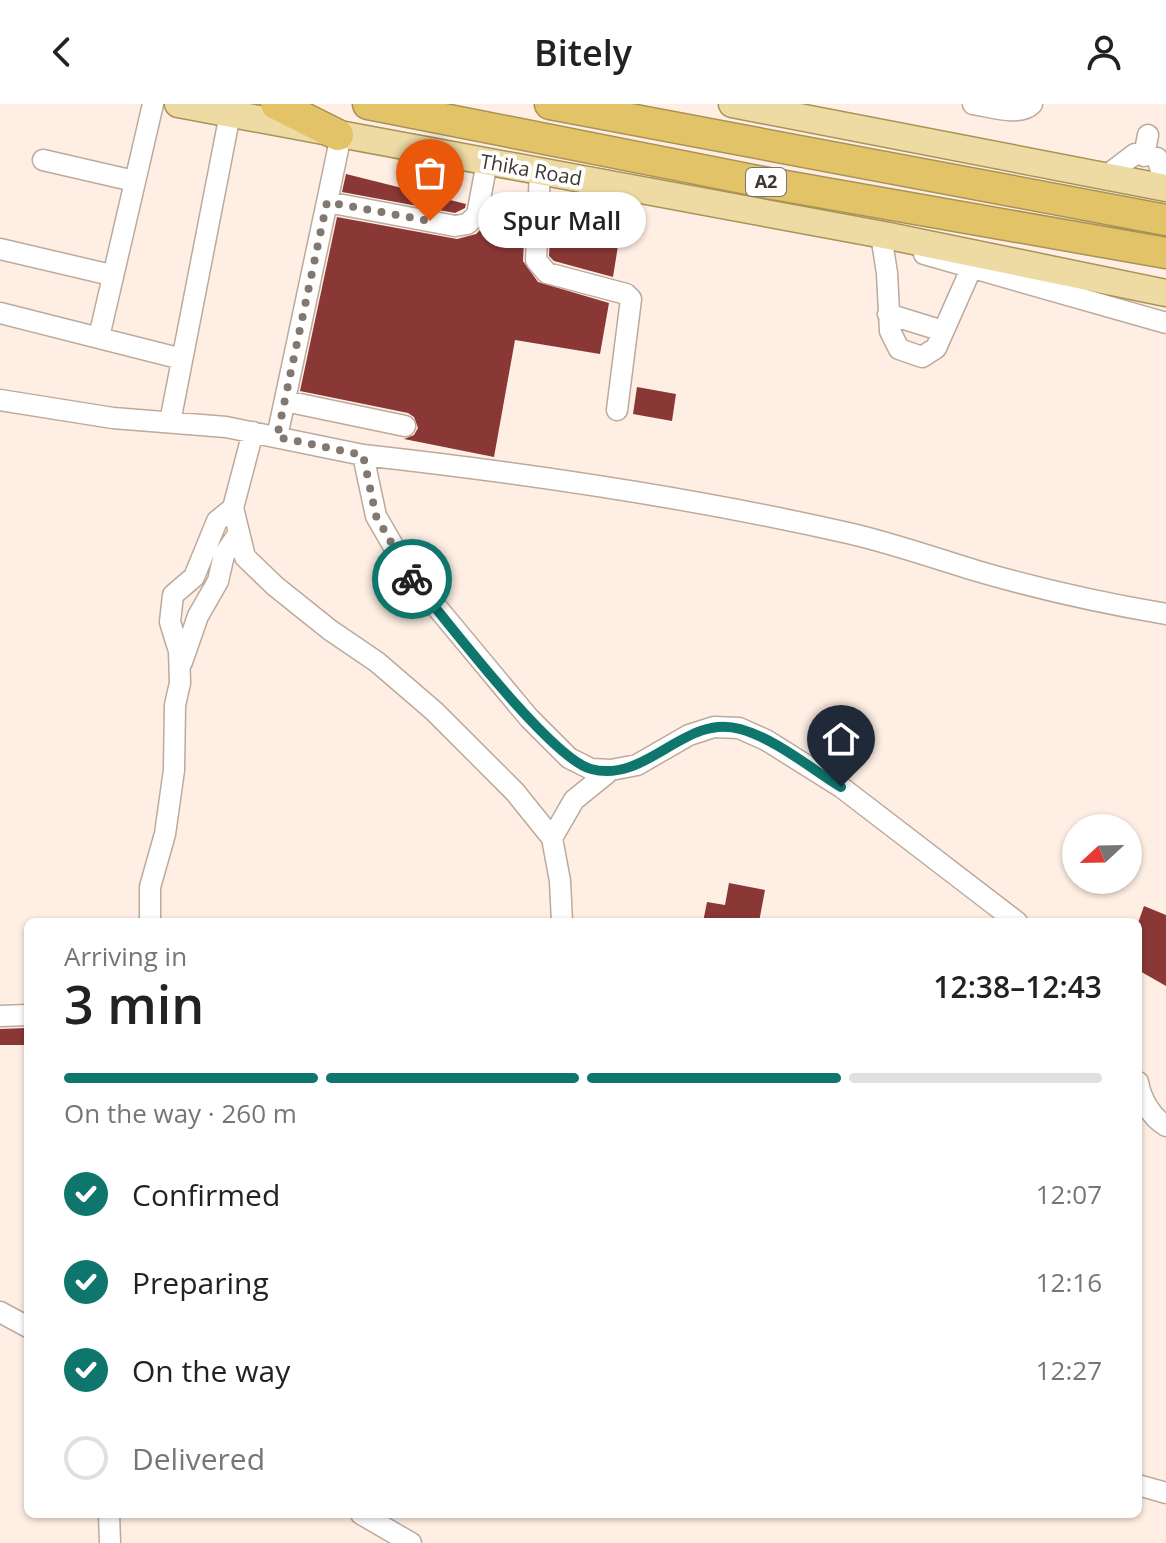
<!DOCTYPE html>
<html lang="en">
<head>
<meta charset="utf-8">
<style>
  body { margin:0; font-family:"Open Sans",sans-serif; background:#f2f2f2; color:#222; height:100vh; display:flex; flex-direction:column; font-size:30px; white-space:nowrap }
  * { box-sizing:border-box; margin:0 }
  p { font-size:26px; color:#767676 }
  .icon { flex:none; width:44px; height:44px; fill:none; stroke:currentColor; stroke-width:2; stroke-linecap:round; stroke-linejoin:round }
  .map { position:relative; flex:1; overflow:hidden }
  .panel { position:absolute; left:24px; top:814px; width:1118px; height:600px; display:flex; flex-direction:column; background:#fff; border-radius:12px; box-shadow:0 2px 6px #0004 }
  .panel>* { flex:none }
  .needle { width:52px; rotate:248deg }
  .buttons { position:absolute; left:1062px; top:710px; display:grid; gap:16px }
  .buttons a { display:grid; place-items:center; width:80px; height:80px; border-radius:50%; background:#fff; box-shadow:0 2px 6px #0004; font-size:40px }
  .pin { position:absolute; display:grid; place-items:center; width:68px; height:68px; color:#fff; margin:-82px -34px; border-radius:50% 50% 50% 0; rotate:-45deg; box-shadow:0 0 8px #0007 }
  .pin .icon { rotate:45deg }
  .courier { position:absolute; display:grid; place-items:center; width:80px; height:80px; margin:-40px; border:6px solid #0f766e; border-radius:50%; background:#fff; color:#222; box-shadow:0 2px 10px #0007 }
  .bubble { position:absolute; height:56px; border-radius:28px; background:#fff; box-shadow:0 2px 6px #0004; font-size:26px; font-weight:600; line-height:56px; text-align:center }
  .headline em { font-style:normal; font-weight:600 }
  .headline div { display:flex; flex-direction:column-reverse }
  .headline { display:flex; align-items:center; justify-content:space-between; height:136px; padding:0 40px }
  h1 { font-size:52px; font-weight:600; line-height:60px }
  .bar { display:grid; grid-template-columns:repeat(4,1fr); gap:12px 8px; align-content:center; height:96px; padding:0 40px }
  .bar i { height:10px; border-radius:6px; background:#e0e0e0 }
  .bar .current { background:#0f766e }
  .bar p { grid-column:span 4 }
  ol { padding:0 40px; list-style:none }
  li { display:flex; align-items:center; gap:24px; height:88px }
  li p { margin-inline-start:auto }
  li .icon { padding:8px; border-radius:50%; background:#0f766e; color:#fff; stroke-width:4 }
  li:last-child { color:#767676 }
  li i { width:44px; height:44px; border:4px solid #e0e0e0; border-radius:50% }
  header { display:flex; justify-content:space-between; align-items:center; height:104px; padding:0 40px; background:#fff; font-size:36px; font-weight:600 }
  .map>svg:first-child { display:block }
  .building { fill:#8a3836 }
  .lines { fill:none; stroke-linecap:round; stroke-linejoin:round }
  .minor-casing { stroke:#bcaa9c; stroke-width:23 }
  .major-casing { stroke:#a99255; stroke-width:29 }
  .highway-casing { stroke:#a99255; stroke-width:33 }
  .minor { stroke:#fff; stroke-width:20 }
  .major { stroke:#eedba4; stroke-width:26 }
  .highway { stroke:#e2c368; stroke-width:30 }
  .done { stroke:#827870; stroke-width:8; stroke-dasharray:0 14.4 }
  .route { stroke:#0f766e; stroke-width:10 }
  .labels { text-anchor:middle; stroke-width:8; stroke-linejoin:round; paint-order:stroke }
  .shield { fill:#fff; stroke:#797470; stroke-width:2 }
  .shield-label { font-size:18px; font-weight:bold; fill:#3f3832 }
  .street-label { font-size:20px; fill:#3f3832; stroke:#fff }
</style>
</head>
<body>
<header><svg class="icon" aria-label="back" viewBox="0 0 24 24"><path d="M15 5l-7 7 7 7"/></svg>Bitely<svg class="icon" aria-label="person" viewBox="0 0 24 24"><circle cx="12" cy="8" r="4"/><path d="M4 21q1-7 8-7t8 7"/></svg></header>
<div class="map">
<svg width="1166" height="1439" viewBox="0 0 1166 1439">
  <rect width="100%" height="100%" fill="#feeee3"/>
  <!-- building -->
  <path class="building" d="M346,70L466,100L465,104L455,109L342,88Z
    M491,107L525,115L523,157L538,178L609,199L600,250L515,236L494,353L404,335L414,331L418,324L414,313L408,309L300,287L337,113L457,135L476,130L486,120Z
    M551,110L621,123L613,173L554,157L549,152Z
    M637,283L676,290L672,317L633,310Z
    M729,779L765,786L759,818H703L707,798L725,801Z
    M1144,802L1166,811V882L1138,866V819Z
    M26,924V941H0V925Z"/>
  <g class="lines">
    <!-- minor casing -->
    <g class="minor-casing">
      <path id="minor" d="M973,0C989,2 1020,13 1032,0
        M341,31L327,98L455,122L467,120L477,111L487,58
        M1144,52L1148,31
        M1157,54L1166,82
        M43,56L134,77
        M540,67L536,156L547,169L626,190L631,195L617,306
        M1106,72L1135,50
        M881,131L887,169L890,227L899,245L922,253L936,244L971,165
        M0,145L111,171
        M924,150L1166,219
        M0,209L182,255
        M888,210L943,227
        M99,233L153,0
        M0,296L113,314L226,323L363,351L376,412L410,471L529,614L569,654L591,665L611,666L637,661L689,631L714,623L739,624L766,636L841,683L1017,818
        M285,297L405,322
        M170,318L230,10
        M253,328L233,404L245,453L275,482L330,526L377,558L434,607L515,688L552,734L560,777L562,818
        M277,333L327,98
        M363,351C525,369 689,393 848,429C892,439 934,454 977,467C1039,485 1102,499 1166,510
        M182,558L198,512L218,477L224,451L239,429
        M552,734L574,696L611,666
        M150,818V783L165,730L174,666L175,601L180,579L179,547L170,518L173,491L194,473L217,417L233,404
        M0,912L28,911
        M1138,978C1141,995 1151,1013 1166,1022
        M0,1208L28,1223
        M1138,1381L1166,1389
        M109,1410L110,1439
        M361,1410L411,1439"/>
    </g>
    <!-- major casing -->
    <g class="major-casing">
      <path id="major" d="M178,0L889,132L1166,189
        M732,0L1166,84"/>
    </g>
    <!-- highway casing -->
    <g class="highway-casing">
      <path id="highway" d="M276,0L338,31
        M368,0L768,79L1166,149
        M550,0L1166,116"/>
    </g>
    <!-- minor -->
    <use href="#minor" class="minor"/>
    <!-- major -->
    <use href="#major" class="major"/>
    <!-- highway -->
    <use href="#highway" class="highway"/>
  </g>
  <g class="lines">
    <!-- done -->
    <path class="done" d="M412,475L376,412L363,351L277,333L327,98L430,117"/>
    <!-- route -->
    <path class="route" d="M412,475C444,513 551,655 591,665C647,680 685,609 740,625C776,635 810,664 841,683"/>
  </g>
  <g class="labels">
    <!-- shield labels -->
    <rect class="shield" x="746" y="64" width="40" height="28" rx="6"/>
    <g class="shield-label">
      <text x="766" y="84">A2</text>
    </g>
    <!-- street labels -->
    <g class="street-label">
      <text transform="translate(531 66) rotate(10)" y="7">Thika Road</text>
    </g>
  </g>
</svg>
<div class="buttons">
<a><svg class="needle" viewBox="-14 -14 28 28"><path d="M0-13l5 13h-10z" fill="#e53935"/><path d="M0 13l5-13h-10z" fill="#767676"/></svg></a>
</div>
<div class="pin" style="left:430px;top:117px;background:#ea580c"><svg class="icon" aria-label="bag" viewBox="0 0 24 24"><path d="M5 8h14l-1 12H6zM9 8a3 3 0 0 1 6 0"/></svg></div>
<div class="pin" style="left:841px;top:683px;background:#1f2937"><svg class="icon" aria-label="home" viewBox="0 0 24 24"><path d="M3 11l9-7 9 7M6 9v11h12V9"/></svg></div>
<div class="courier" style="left:412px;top:475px"><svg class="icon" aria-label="bike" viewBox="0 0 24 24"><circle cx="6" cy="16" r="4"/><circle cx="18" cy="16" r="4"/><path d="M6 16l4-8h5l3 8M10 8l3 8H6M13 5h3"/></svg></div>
<div class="bubble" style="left:478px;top:88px;width:168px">Spur Mall</div>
<section class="panel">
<div class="headline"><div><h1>3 min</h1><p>Arriving in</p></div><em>12:38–12:43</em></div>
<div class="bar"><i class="current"></i><i class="current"></i><i class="current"></i><i></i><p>On the way · 260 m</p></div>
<ol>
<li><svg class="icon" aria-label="check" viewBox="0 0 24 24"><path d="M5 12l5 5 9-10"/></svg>Confirmed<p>12:07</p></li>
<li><svg class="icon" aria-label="check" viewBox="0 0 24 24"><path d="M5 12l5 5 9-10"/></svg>Preparing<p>12:16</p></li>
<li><svg class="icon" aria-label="check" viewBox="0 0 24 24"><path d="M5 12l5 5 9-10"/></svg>On the way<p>12:27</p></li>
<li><i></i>Delivered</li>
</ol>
</section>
</div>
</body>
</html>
